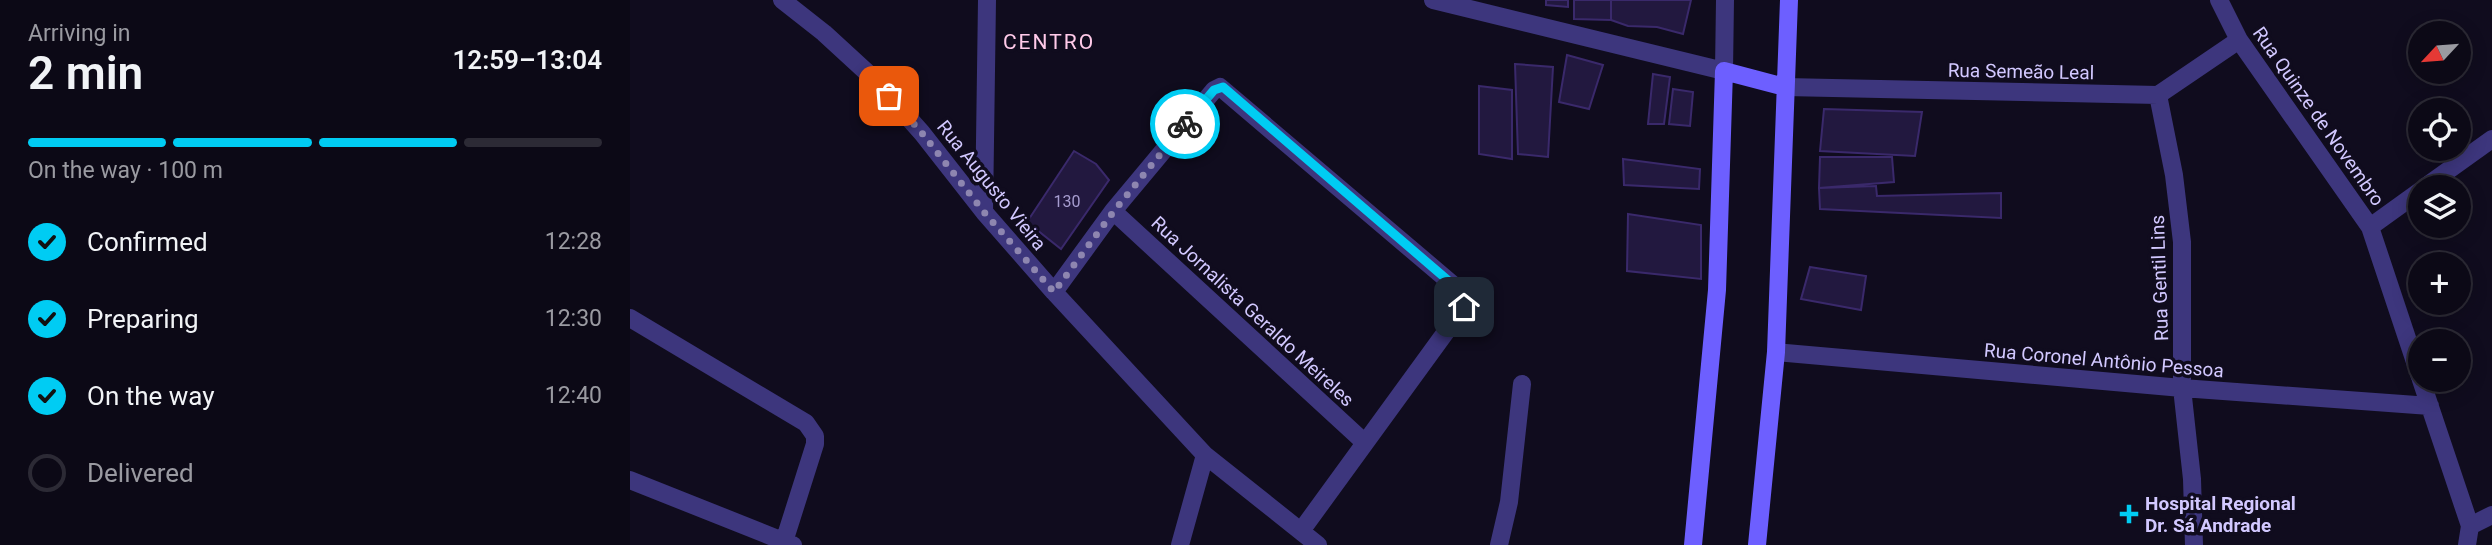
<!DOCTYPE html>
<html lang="en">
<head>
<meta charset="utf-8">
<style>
  body { margin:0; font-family:Roboto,sans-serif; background:#1a1723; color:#f1f3f6; height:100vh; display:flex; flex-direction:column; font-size:26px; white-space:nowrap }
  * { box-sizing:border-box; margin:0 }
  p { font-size:23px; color:#9a9aa1 }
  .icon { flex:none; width:38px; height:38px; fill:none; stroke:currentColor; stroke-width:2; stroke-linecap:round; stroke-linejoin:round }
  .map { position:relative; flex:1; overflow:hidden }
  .details { display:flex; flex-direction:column; background:#0c0916; width:630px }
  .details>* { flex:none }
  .needle { width:46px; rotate:244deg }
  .controls { position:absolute; left:1778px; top:21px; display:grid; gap:14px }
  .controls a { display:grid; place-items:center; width:63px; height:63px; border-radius:50%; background:#0c0916; box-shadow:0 4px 18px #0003,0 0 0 2px #2c2a35; font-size:35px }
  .pin { position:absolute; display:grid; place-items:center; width:60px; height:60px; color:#fff; margin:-30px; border-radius:14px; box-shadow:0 4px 10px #0006 }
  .courier { position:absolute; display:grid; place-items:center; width:70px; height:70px; margin:-35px; border:5px solid #00ccf3; border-radius:50%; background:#fff; color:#222; box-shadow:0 2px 9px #0007 }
  .headline em { font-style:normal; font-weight:600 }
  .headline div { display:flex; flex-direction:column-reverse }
  .headline { display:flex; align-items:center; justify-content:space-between; height:119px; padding:0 28px }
  h1 { font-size:46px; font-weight:600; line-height:52px }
  .bar { display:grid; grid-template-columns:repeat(4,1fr); gap:10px 7px; align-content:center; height:84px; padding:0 28px }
  .bar i { height:9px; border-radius:5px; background:#2c2a35 }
  .bar .active { background:#00ccf3 }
  .bar p { grid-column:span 4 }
  ol { padding:0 28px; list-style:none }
  li { display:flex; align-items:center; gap:21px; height:77px }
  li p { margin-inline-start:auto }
  li .icon { padding:7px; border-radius:50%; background:#00ccf3; color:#111; stroke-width:4 }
  li:last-child { color:#9a9aa1 }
  li i { width:38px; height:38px; border:4px solid #2c2a35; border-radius:50% }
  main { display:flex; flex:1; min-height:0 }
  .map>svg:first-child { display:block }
  .building { fill:#22183f; stroke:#3a296b; stroke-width:2 }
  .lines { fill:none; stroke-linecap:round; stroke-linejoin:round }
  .street { stroke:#3d367d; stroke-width:18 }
  .secondary { stroke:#6d5fff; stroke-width:18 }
  .done { stroke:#8e86b0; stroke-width:7; stroke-dasharray:0 12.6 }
  .route { stroke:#00ccf3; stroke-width:9 }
  .poi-dot { fill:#00ccf3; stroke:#100c1e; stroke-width:2.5 }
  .labels { text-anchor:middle; stroke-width:7; stroke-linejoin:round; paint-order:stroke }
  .number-label { font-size:16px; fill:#a69ccf }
  .street-label { font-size:19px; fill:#d2c8ff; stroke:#100c1e }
  .poi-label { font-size:19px; font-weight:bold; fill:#d2c8ff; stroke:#100c1e; text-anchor:start }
  .neighbourhood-label { font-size:21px; letter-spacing:2px; fill:#ffcae9; stroke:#100c1e }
</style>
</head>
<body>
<main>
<section class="details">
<div class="headline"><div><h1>2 min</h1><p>Arriving in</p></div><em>12:59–13:04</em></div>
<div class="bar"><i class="active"></i><i class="active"></i><i class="active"></i><i></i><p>On the way · 100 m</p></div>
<ol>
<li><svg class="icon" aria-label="check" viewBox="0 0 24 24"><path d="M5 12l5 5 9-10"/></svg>Confirmed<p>12:28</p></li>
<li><svg class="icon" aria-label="check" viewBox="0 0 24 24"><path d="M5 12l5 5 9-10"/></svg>Preparing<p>12:30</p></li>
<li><svg class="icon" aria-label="check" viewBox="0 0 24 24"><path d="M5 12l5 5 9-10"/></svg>On the way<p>12:40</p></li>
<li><i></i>Delivered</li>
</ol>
</section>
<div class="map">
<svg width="1862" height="545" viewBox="0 0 1862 545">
  <rect width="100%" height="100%" fill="#100c1e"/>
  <!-- building -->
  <path class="building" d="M916,0H938V7L916,5Z
    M944,0H981V20L944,19Z
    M981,0H1061L1053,34L1027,27L998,26L981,20Z
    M937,55L973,65L959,109L929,102Z
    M885,64L923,67L918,157L888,154Z
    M1023,74L1040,77L1034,124H1018Z
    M849,86L882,90V159L849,154Z
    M1043,89L1063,92L1060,126L1039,124Z
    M1194,109L1292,112L1285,156L1190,151Z
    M444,151L466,164L479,180L431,249L397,222Z
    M1190,157H1262L1264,182L1189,188Z
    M993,159L1070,169L1069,189L994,185Z
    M1246,186L1247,196L1371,193V218L1190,209L1189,188Z
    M998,214L1071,225V279L997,271Z
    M1180,267L1236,276L1231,310L1171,299Z"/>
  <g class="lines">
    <!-- street -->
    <path class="street" d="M152,0L194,33L243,78L292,133L354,212L424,292L575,455L688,545
      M803,0L1094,71L1095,0
      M1589,0L1609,40L1740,227L1790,377
      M1155,87L1528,95L1609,40
      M1528,95L1544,175L1552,242V388L1562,479L1564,545
      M1795,187L1862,139
      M483,211L734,442
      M354,212L357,0
      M1740,227L1790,191
      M424,292L483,211L584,90L590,87L828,289L833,295L834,307L671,531
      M0,318L176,423L185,436V444L153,545
      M1146,352L1552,388L1800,406
      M1791,380L1840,526L1837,545
      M0,480L163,545
      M1840,526L1862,515
      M550,545L575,455
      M869,545L879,502L892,384"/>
    <!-- secondary -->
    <path class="secondary" d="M1063,545L1087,290L1094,71L1155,87
      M1127,545L1146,352L1159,0"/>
  </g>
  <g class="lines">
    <!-- done -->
    <path class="done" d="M259,96L292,133L354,212L424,292L484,211L555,124"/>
    <!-- route -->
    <path class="route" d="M555,124L584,90L593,87L828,289L833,295L834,307"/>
  </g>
  <!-- markers -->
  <path class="poi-dot" d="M1495.5 503.5h7v7h7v7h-7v7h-7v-7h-7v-7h7z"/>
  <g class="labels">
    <!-- number labels -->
    <g class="number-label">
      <text x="437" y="207">130</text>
    </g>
    <!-- street labels -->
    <g class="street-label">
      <text transform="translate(1391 71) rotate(1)" y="7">Rua Semeão Leal</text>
      <text transform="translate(1689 116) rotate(55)" y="7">Rua Quinze de Novembro</text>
      <text transform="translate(362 185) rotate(51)" y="7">Rua Augusto Vieira</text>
      <text transform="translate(1529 278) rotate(-92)" y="7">Rua Gentil Lins</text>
      <text transform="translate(623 311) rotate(43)" y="7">Rua Jornalista Geraldo Meireles</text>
      <text transform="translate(1474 360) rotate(5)" y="7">Rua Coronel Antônio Pessoa</text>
    </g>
    <!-- poi labels -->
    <g class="poi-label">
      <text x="1515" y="510">Hospital Regional<tspan x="1515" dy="22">Dr. Sá Andrade</tspan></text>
    </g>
    <!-- neighbourhood labels -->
    <g class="neighbourhood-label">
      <text x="419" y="49">CENTRO</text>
    </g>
  </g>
</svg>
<div class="controls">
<a><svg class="needle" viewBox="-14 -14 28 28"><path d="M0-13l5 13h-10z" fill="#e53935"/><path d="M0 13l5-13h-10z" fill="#9a9aa1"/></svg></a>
<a><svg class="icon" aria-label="locate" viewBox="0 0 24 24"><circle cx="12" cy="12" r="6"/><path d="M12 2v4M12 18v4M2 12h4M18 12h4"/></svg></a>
<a><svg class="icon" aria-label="layers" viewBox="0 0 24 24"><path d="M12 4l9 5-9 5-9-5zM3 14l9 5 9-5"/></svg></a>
<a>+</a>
<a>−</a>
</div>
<div class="pin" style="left:259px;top:96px;background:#ea580c"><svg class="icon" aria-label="bag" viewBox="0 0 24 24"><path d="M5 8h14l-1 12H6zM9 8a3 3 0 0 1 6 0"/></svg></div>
<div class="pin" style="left:834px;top:307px;background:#1f2937"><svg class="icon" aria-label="home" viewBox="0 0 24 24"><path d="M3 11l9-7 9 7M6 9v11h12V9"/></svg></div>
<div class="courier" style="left:555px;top:124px"><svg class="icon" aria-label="bike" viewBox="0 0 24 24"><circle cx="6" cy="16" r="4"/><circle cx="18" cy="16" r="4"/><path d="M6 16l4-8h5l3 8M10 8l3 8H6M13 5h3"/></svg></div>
</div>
</main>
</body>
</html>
